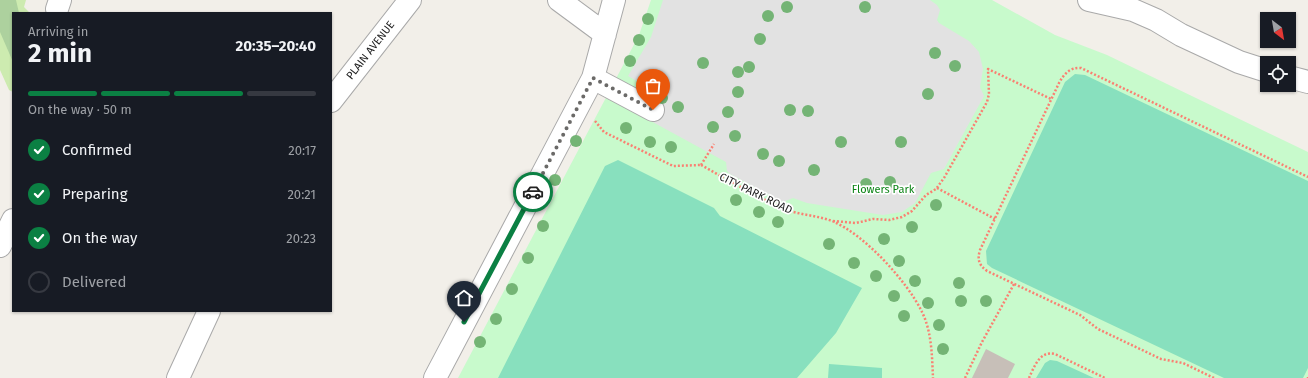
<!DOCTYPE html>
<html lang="en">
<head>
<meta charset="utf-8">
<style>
  body { margin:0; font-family:"Fira Sans",sans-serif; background:#242831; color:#f1f3f6; height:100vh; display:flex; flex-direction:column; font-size:15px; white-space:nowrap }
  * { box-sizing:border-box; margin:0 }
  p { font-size:13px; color:#9ea1a6 }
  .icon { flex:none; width:22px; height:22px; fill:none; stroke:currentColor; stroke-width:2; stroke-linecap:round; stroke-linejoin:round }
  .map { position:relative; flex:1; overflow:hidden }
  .details { position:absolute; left:12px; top:12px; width:320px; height:300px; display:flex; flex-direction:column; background:#171b24; border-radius:0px; box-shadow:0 1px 3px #0004 }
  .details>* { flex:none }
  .needle { width:26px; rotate:149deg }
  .fabs { position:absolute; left:1260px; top:12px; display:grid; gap:8px }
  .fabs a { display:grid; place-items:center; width:36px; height:36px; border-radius:0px; background:#171b24; box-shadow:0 1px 3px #0004; font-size:20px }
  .pin { position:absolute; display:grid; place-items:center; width:34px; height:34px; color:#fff; margin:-41px -17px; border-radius:50% 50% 50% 0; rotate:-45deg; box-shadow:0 0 4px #0007 }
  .pin .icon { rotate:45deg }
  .courier { position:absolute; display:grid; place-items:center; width:40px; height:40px; margin:-20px; border:3px solid #0b8043; border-radius:50%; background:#fff; color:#222; box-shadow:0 1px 5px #0007 }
  .overview em { font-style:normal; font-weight:700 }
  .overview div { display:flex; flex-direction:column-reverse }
  .overview { display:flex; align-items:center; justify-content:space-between; height:68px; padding:0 16px }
  h1 { font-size:26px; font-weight:700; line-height:30px }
  .bar { display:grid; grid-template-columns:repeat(4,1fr); gap:6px 4px; align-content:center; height:48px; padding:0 16px }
  .bar i { height:5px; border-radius:3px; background:#363941 }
  .bar .selected { background:#0b8043 }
  .bar p { grid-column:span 4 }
  ol { padding:0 16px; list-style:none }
  li { display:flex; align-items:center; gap:12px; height:44px }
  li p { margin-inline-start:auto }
  li .icon { padding:4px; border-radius:50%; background:#0b8043; color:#fff; stroke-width:4 }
  li:last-child { color:#9ea1a6 }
  li i { width:22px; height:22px; border:2px solid #363941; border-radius:50% }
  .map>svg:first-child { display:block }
  .grass { fill:#cdebb0 }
  .forest { fill:#add19e }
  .park { fill:#c8facc }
  .pitch { fill:#88e0be }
  .parking { fill:#e2e2e2 }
  .building { fill:#c7bfb8 }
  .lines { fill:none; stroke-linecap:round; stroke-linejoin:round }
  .minor-casing { stroke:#a9a9a9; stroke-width:24 }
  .path { stroke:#fa8072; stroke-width:2.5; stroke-dasharray:2 2; stroke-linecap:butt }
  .minor { stroke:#fff; stroke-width:22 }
  .tree { fill:#74b475 }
  .done { stroke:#6b6a68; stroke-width:4; stroke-dasharray:0 7.2 }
  .route { stroke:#0b8043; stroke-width:5 }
  .labels { text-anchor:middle; stroke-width:3.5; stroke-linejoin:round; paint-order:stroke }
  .street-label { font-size:11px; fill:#222; stroke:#fff }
  .park-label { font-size:11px; fill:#0c8416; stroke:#fff }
</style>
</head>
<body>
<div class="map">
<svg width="1308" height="378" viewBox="0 0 1308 378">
  <rect width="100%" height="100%" fill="#f2efe9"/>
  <!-- grass -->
  <path class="grass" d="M0,0H26L24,7L30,13H13V92L9,90L0,70Z"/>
  <!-- forest -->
  <path class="forest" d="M0,0H16L19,13H13V62L0,32Z"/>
  <!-- park -->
  <path class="park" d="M651,0H992L1055,35L1107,55L1308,152V378H458L639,35Z"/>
  <!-- pitch -->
  <path class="pitch" d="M1075,74L1085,75L1308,181V368L1303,378H1224L992,268L987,264L986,251L1065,82Z
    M618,160L714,208L720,216L862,288L836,333L797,378H498L605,166Z
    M1050,360L1057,361L1094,378H1036L1045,363Z
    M829,364L882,368V378H828Z"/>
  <!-- parking -->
  <path class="parking" d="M663,0H930L937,5L940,10L937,20L939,23L969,41L979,52L983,69L980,87L984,96L944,169L931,173L915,203L902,212L883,215L807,203L793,198L783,202L730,174L727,171L726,162L627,108L637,89H639L642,84L628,76L651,37Z"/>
  <!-- building -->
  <path class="building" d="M986,349L1015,364L1008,378H972Z"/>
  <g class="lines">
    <!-- minor casing -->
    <g class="minor-casing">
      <path id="minor" d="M559,0L605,34
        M1089,0L1133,10L1156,20L1181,35L1239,62L1267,71
        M57,9L60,0
        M1289,77L1308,82
        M593,78L653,110
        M331,101L410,0
        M0,246L13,220
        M178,378L209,311
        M435,378L593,78L614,0"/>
    </g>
    <!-- path -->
    <path class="path" d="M595,121L604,132L673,166L701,165
      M701,165C728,180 754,195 782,208C798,215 816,215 832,221C864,234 907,281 922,312C932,332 932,357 933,378
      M701,165L714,144
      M937,188L995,219
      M833,221L856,223L873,219L889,220L902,217L912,211L926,195L936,189L944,178L987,102L989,94L988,69L1051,99
      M965,378L982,342L1014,284
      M1029,378C1034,367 1040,350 1055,354L1105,378
      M1214,378L1183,363L1161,359L1098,329L1080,315L987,271C979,265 977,260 980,250L1059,83C1064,74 1070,67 1081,68L1308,177
      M1308,378V377"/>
    <!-- minor -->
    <use href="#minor" class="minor"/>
  </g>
  <!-- trees -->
  <g class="tree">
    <circle cx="787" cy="7" r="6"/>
    <circle cx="865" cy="7" r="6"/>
    <circle cx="768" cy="16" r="6"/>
    <circle cx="648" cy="19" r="6"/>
    <circle cx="760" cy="39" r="6"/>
    <circle cx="639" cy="40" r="6"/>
    <circle cx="935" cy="53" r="6"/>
    <circle cx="630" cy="61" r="6"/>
    <circle cx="703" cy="63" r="6"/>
    <circle cx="955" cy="66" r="6"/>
    <circle cx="749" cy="67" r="6"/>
    <circle cx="738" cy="72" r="6"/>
    <circle cx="738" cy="92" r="6"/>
    <circle cx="928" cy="94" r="6"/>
    <circle cx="662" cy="98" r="6"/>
    <circle cx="678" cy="107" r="6"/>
    <circle cx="790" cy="110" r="6"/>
    <circle cx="808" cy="111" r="6"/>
    <circle cx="728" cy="112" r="6"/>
    <circle cx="713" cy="127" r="6"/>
    <circle cx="626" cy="128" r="6"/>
    <circle cx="735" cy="136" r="6"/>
    <circle cx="576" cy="141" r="6"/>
    <circle cx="650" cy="142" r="6"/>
    <circle cx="841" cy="142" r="6"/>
    <circle cx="901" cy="142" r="6"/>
    <circle cx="671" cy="147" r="6"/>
    <circle cx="763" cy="154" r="6"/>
    <circle cx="779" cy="161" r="6"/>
    <circle cx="814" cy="170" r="6"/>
    <circle cx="555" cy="180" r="6"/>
    <circle cx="890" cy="182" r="6"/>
    <circle cx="866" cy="184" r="6"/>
    <circle cx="736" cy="200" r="6"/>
    <circle cx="936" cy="205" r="6"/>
    <circle cx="759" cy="212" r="6"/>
    <circle cx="778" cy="222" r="6"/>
    <circle cx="543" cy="226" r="6"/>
    <circle cx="912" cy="227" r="6"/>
    <circle cx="884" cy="239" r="6"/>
    <circle cx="829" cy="244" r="6"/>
    <circle cx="528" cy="258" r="6"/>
    <circle cx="899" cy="261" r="6"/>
    <circle cx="854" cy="263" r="6"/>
    <circle cx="876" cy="276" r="6"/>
    <circle cx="915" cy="281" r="6"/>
    <circle cx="959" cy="283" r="6"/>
    <circle cx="512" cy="289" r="6"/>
    <circle cx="894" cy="296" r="6"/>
    <circle cx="961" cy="301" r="6"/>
    <circle cx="986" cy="301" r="6"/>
    <circle cx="928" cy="303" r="6"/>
    <circle cx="904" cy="316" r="6"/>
    <circle cx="496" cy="319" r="6"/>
    <circle cx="939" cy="325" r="6"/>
    <circle cx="480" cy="342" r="6"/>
    <circle cx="943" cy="349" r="6"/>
  </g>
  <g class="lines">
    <!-- done -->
    <path class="done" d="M533,192L593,78L653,110"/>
    <!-- route -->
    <path class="route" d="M464,322L533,192"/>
  </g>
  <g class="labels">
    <!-- street labels -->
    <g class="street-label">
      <text transform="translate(370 50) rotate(-52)" y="4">PLAIN AVENUE</text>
      <text transform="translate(756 193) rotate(26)" y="4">CITY PARK ROAD</text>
    </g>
    <!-- park labels -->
    <g class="park-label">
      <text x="883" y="193">Flowers Park</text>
    </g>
  </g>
</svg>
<div class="fabs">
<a><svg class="needle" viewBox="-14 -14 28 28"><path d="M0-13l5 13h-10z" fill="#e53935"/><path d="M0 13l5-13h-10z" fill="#9ea1a6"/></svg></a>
<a><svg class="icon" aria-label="locate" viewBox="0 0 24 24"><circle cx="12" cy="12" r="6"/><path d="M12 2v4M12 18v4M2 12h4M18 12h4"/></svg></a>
</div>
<div class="pin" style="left:653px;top:110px;background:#ea580c"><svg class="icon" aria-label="bag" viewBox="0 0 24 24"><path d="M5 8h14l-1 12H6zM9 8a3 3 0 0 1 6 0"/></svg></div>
<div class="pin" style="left:464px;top:322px;background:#1f2937"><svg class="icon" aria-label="home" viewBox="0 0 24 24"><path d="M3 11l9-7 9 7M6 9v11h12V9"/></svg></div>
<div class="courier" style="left:533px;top:192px"><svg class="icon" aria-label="car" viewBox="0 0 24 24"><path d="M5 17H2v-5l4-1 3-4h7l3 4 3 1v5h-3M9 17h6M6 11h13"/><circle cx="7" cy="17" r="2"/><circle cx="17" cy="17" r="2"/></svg></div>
<section class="details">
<div class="overview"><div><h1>2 min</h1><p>Arriving in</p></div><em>20:35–20:40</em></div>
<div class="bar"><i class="selected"></i><i class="selected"></i><i class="selected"></i><i></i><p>On the way · 50 m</p></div>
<ol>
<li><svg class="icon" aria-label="check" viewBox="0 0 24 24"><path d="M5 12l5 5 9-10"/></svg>Confirmed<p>20:17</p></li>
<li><svg class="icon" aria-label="check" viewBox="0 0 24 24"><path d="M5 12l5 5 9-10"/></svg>Preparing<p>20:21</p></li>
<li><svg class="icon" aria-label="check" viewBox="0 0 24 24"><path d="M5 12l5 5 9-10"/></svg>On the way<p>20:23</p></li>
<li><i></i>Delivered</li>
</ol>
</section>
</div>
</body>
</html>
